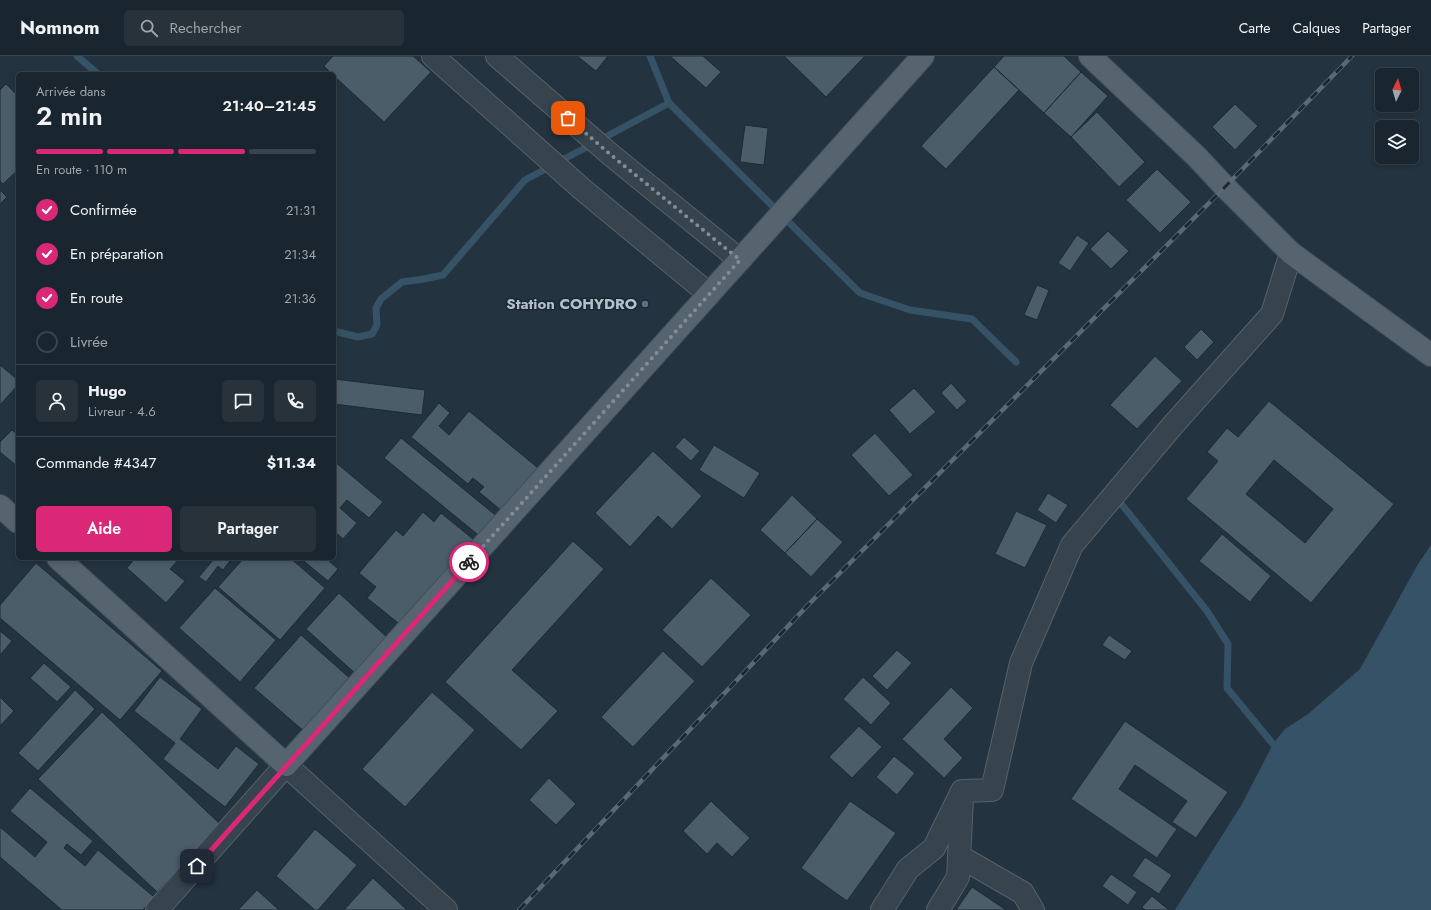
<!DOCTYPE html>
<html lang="fr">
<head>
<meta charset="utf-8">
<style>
  body { margin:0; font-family:Jost,sans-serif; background:#27323b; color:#f1f3f6; height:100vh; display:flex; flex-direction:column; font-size:15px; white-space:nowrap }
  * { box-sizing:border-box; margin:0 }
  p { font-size:13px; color:#9fa5aa }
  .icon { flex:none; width:22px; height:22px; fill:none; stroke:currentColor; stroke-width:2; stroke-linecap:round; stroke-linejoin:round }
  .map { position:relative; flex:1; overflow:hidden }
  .panel { position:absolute; left:16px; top:16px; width:320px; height:488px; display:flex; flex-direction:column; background:#1a262f; border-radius:6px; box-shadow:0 2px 6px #0003,0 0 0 1px #38434b }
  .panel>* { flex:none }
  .needle { width:26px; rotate:5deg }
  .tools { position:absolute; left:1375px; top:12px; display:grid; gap:8px }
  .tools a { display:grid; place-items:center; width:44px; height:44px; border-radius:6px; background:#1a262f; box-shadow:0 2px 6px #0003,0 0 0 1px #38434b; font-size:20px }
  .pin { position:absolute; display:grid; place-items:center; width:34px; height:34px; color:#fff; margin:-17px; border-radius:8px; box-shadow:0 2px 6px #0006 }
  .courier { position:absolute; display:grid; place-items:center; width:40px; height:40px; margin:-20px; border:3px solid #db2777; border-radius:50%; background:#fff; color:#222; box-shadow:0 1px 5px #0007 }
  .head em { font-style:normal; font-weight:600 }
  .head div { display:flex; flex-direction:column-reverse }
  .head { display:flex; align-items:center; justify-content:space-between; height:68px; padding:0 20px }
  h1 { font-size:26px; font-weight:600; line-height:30px }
  .bar { display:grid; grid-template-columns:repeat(4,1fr); gap:6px 4px; align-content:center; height:48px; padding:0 20px }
  .bar i { height:5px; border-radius:3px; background:#38434b }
  .bar .on { background:#db2777 }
  .bar p { grid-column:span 4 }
  .line { display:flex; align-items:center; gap:10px; padding:0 20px; border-top:1px solid #38434b }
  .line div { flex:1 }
  .round { display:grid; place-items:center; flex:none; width:42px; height:42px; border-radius:6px; background:#27323b }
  ol { padding:0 20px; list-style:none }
  li { display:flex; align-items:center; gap:12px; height:44px }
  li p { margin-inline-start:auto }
  li .icon { padding:4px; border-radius:50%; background:#db2777; color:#fff; stroke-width:4 }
  li:last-child { color:#9fa5aa }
  li i { width:22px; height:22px; border:2px solid #38434b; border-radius:50% }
  .button { display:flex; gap:8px; margin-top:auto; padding:8px 20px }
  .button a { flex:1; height:46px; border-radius:6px; background:#db2777; color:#fff; font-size:16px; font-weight:600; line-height:46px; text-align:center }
  .button a+a { background:#27323b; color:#f1f3f6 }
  header { display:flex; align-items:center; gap:24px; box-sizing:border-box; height:56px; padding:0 20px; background:#1a262f; border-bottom:1px solid #38434b }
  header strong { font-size:19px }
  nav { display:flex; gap:22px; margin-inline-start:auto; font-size:14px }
  .search { width:280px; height:36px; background:#27323b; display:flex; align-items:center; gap:10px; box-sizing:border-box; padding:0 14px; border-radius:6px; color:#9fa5aa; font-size:15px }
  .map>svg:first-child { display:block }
  .water { fill:#365266 }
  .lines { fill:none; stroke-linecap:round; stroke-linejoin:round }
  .stream { stroke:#365266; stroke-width:7 }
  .building { fill:#4c5d6a; stroke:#1e2b35; fill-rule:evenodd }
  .minor-casing { stroke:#55626c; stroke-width:24 }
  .major-casing { stroke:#43505a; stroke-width:24 }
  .minor { stroke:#37444e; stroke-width:22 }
  .major { stroke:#55646f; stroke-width:22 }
  .rail-casing { stroke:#596976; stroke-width:4.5 }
  .rail { stroke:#1c2933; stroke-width:3; stroke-dasharray:9; stroke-linecap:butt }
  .done { stroke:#818e99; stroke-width:4; stroke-dasharray:0 7.2 }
  .route { stroke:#db2777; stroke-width:5 }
  .service-dot { fill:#5c6f8a; stroke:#1c2933; stroke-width:1.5 }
  .labels { text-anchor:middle; stroke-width:3; stroke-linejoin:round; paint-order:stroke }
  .poi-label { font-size:15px; font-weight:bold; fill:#b3bfc9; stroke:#1c2933; text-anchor:end }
</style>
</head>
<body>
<header>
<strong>Nomnom</strong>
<div class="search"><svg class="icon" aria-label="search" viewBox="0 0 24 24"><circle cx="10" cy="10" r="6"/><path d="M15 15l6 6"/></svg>Rechercher</div>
<nav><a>Carte</a><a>Calques</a><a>Partager</a></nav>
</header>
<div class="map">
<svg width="1431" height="854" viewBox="0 0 1431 854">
  <rect width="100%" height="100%" fill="#23333f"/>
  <!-- water -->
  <path class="water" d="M1431,489V854H1175L1242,748L1273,688L1285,673L1308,658L1360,613L1418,508Z"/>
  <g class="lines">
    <!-- stream -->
    <path class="stream" d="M77,0L98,18
      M650,0L669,47L860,237L910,254L972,263L1016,306
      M334,275L358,281L372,278L377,269L376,252L381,243L402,226L424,223L443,219L525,124L669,47
      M1119,445L1207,555L1228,588L1227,632L1273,688"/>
  </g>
  <!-- building -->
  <path class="building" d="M333,0H413L431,16L384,66L334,20V18H332L324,10Z
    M577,0H608L596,15Z
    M670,0H703L721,16L706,32Z
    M784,0H865L826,41Z
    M1004,0H1064L1081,16L1044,57L994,11Z
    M994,11L1019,34L946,113L921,90Z
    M1081,16L1108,40L1071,81L1044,57Z
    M6,28L18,40V114L3,128L0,125V34Z
    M1235,48L1258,70L1235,94L1212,71Z
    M1097,56L1145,106L1119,131L1071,81Z
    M745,69L768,72L764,109L740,106Z
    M1157,113L1191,146L1160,177L1126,144Z
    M0,134L7,141L0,148Z
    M1108,175L1129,195L1111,213L1090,193Z
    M1077,179L1089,187L1070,215L1058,207Z
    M1037,229L1049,234L1037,264L1024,259Z
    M1201,273L1214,286L1197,304L1184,291Z
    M1155,300L1182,325L1137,373L1110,349Z
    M0,309L18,324V329L0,349Z
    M334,323L425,334L422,359L334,348Z
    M951,327L967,345L957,354L941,337Z
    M914,332L936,356L910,378L889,354Z
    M1269,345L1394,448L1311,547L1186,443L1218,405L1207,396L1227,372L1238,381ZM1274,404L1333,453L1305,487L1246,438Z
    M439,347L450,357L439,370L449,379L469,355L538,412L502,455L479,436L484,431L473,422L468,428L411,381Z
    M12,374L18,379V411L0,396V386Z
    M875,377L913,419L889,440L851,399Z
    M684,381L700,395L691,405L675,391Z
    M401,382L499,462L482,482L384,402Z
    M714,389L760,417L744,442L699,414Z
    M653,395L702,440L672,473L658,460L630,491L595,457Z
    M334,405L383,446L369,462L347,444L340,452L357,467L343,483L334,475Z
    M1048,437L1068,449L1056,467L1037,454Z
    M792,439L817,463L785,497L760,474Z
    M1016,455L1047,469L1025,512L995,498Z
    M423,456L434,466L441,457L479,488L407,574L367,542L376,531L359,517L396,474L403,480Z
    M817,463L843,486L811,521L785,497Z
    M1222,478L1271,520L1250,546L1199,505Z
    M573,485L604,513L512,614L558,655L521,694L445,626Z
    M135,502H180L170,513L185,525L166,547L127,512Z
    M210,502H232L223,514L218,510L206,526L199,521L213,504Z
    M244,502H290L325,532L280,584L218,531Z
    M300,502H326L338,513L328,525Z
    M36,507L162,615L120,664L0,562V549Z
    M711,522L751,559L702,611L662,574Z
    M215,532L276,584L240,626L179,572Z
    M339,537L390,584L358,620L306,573Z
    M0,575L12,585L0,599Z
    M301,579L353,625L306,677L254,632Z
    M1109,579L1132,595L1125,604L1102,589Z
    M897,594L912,607L887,634L872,620Z
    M663,595L695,625L633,691L601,661Z
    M44,607L71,631L57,646L30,622Z
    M160,621L202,653L180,683L218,713L236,690L259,708L225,751L163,703L175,687L134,655Z
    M863,621L891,647L871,669L843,643Z
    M951,631L973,652L944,683L963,702L944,722L902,683Z
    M75,634L95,653L38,715L18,697Z
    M432,636L475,674L405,751L362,713Z
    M0,641L14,655L0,670Z
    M102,656L221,769L157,836L38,723Z
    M1125,665L1228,736L1196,782L1172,766L1187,745L1135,709L1119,733L1177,773L1157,802L1071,743Z
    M859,670L882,691L852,722L829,701Z
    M894,700L915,717L897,739L876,721Z
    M549,722L576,748L556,769L529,744Z
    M30,732L93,785L81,799L67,788L64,792L85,810L98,794L154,841L143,854H62L0,801V771L35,801L47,786L10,755Z
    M711,745L750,782L732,801L717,787L707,798L683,775Z
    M850,745L896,777L847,845L801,812Z
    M315,773L357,809L318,854H315L276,820Z
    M1145,801L1172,819L1159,838L1132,820Z
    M1111,818L1137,836L1128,849L1102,830Z
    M373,822L407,854H344Z
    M972,831L1006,854H956Z
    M257,834L279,854H238Z
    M1152,840L1169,854H1145L1142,851Z"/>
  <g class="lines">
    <!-- minor casing -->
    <g class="minor-casing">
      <path id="minor" d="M433,0L582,133L709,238
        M497,0L611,99L740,204
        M959,800L1023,837L1033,854
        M157,854L286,709L446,854
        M882,854L908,813L934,792L962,735L992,734L1021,607L1072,489L1173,369L1272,258L1291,197
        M938,854L958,821L962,744"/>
    </g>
    <!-- major casing -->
    <g class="major-casing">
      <path id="major" d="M1090,0L1197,101L1225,131L1291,197L1431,299
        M0,450L18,466
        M58,502L286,709L923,0"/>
    </g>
    <!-- minor -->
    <use href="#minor" class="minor"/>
    <!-- major -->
    <use href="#major" class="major"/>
    <!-- rail casing -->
    <g class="rail-casing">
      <path id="rail" d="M519,854L810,547L1225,131L1352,0"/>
    </g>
    <!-- rail -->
    <use href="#rail" class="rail"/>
  </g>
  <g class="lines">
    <!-- done -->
    <path class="done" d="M469,506L740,204L611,99L568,62"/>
    <!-- route -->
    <path class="route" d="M197,810L469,506"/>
  </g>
  <!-- markers -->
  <circle class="service-dot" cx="645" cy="248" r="4"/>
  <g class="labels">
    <!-- poi labels -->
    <g class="poi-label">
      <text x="637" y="253">Station COHYDRO</text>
    </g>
  </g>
</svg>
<div class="tools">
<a><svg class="needle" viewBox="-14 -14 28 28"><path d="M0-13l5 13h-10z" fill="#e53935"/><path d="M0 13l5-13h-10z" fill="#9fa5aa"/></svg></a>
<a><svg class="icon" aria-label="layers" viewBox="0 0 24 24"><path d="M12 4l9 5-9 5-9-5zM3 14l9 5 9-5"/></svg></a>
</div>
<div class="pin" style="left:568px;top:62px;background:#ea580c"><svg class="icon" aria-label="bag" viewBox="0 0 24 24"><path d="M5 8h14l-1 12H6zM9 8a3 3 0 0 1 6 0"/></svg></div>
<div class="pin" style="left:197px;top:810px;background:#1f2937"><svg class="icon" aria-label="home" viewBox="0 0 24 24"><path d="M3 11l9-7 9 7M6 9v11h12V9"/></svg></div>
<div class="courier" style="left:469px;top:506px"><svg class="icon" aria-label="bike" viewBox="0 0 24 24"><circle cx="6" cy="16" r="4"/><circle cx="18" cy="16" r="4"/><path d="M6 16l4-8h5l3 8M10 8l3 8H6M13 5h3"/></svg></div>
<section class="panel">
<div class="head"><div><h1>2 min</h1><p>Arrivée dans</p></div><em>21:40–21:45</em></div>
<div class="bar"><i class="on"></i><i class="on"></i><i class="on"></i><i></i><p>En route · 110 m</p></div>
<ol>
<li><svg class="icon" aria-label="check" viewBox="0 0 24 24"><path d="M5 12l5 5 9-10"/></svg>Confirmée<p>21:31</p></li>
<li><svg class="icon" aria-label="check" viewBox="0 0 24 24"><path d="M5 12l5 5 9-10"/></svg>En préparation<p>21:34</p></li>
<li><svg class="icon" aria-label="check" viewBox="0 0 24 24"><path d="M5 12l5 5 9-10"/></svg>En route<p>21:36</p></li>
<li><i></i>Livrée</li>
</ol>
<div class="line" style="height:72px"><a class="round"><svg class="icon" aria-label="person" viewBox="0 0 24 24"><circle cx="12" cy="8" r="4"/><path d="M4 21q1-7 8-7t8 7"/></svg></a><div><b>Hugo</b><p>Livreur · 4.6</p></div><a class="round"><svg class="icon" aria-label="chat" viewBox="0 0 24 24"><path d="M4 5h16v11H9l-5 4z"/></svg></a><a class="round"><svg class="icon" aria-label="phone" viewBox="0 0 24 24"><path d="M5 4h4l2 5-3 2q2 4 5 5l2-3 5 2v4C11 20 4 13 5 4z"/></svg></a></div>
<div class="line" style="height:52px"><div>Commande #4347</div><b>$11.34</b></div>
<div class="button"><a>Aide</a><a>Partager</a></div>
</section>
</div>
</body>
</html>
